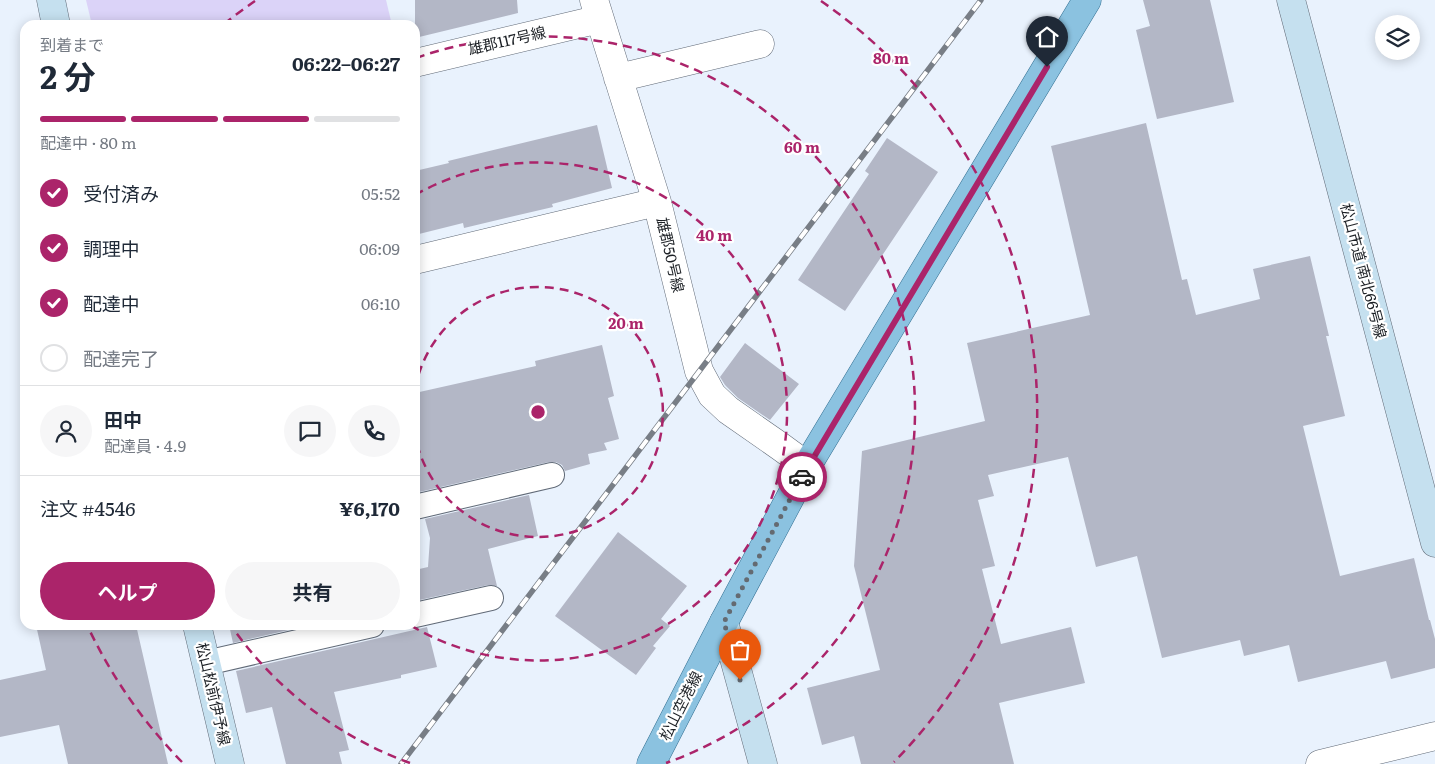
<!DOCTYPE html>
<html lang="ja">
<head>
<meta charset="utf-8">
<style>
  body { margin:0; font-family:Literata,"Noto Sans JP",serif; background:#f6f6f7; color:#1f2937; height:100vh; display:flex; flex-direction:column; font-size:19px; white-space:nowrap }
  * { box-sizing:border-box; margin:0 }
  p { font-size:16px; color:#747a83 }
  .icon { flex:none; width:28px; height:28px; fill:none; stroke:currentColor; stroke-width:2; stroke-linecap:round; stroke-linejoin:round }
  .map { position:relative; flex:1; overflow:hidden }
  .drawer { position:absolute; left:20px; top:20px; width:400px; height:610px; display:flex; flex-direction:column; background:#fff; border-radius:15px; box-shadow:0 2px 12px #0003 }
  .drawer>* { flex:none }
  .buttons { position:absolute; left:1375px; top:15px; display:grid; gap:10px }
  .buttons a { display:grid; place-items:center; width:45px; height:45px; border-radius:50%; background:#fff; box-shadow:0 2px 12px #0003; font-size:25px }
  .pin { position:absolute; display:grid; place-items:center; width:42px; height:42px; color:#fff; margin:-51px -21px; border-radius:50% 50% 50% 0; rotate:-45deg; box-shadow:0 0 5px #0007 }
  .pin .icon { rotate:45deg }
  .courier { position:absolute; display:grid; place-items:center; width:50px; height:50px; margin:-25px; border:4px solid #ab246a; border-radius:50%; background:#fff; color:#222; box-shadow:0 1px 6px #0007 }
  .summary em { font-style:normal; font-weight:700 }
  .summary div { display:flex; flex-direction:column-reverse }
  .summary { display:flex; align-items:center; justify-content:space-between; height:85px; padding:0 20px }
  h1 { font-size:32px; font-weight:700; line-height:38px }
  .bar { display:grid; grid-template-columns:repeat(4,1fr); gap:8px 5px; align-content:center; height:60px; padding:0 20px }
  .bar i { height:6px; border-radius:4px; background:#e0e1e3 }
  .bar .active { background:#ab246a }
  .bar p { grid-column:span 4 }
  .line { display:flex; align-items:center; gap:12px; padding:0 20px; border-top:1px solid #e0e1e3 }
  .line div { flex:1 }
  .round { display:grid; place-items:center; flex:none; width:52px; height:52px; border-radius:26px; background:#f6f6f7 }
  ol { padding:0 20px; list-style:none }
  li { display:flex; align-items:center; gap:15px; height:55px }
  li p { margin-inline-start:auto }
  li .icon { padding:5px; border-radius:50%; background:#ab246a; color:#fff; stroke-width:4 }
  li:last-child { color:#747a83 }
  li i { width:28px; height:28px; border:2px solid #e0e1e3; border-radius:50% }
  .cta { display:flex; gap:10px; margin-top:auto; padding:10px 20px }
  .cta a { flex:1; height:58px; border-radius:30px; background:#ab246a; color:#fff; font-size:20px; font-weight:700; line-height:58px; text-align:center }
  .cta a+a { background:#f6f6f7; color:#1f2937 }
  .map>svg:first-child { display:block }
  .green { fill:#dbd3f8 }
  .building { fill:#b3b7c6 }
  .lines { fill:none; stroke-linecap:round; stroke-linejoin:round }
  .lane-casing { stroke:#616a77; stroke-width:26 }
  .street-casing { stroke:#616a77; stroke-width:29 }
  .secondary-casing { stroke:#616a77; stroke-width:29 }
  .primary-casing { stroke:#326f91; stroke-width:29 }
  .lane { stroke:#fff; stroke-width:24 }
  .street { stroke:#fff; stroke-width:28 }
  .secondary { stroke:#c5e0ef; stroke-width:28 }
  .primary { stroke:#8bc2e0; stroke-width:28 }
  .rail-casing { stroke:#787e86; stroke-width:5.5 }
  .rail { stroke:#fff; stroke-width:4; stroke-dasharray:11; stroke-linecap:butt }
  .done { stroke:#646a71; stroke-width:5; stroke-dasharray:0 9 }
  .route { stroke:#ab246a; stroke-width:6 }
  .ring { fill:none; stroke:#ab246a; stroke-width:2.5; stroke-dasharray:9 6 }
  .labels { text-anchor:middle; stroke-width:4.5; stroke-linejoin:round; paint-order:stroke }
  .street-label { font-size:15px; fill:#1d2126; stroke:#fff }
  .centre { fill:#ab246a; stroke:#fff; stroke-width:2.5 }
  .ring-label { font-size:15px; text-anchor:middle; font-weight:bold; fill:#ab246a; stroke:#fff; stroke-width:4.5; stroke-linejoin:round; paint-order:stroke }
</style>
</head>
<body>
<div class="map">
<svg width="1435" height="764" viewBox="0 0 1435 764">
  <rect width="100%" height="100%" fill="#e9f2fd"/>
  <!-- green -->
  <path class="green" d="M86,0H386L392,25H92Z"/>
  <!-- building -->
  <path class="building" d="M415,0H517L518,13L415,38Z
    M1143,0H1210L1234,102L1157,119L1136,30L1150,26Z
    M1146,123L1182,280L1187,279L1196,315L1260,299L1253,269L1310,256L1329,336H1326L1345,416L1303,426L1340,576L1414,558L1429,620H1430L1435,639V668L1391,679L1386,661L1298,682L1289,645L1244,656L1240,640L1162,658L1137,556L1096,567L1068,457L988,475L994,496L978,500L995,566L982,569L1001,644L1071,627L1085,683L999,703L1014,764H861L854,736L822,745L807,688L880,670L854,566L862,451L985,421L967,343L1090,315L1051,146Z
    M597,125L612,188L552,204L553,207L510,217L464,228L463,223L415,235V171L449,163L448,161Z
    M887,138L938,172L845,311L798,280L869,174L865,171Z
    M745,343L799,384L770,420L738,398L725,385L720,377Z
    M602,345L614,396L608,398L619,439L604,443L607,450L588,454L590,464L565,471L562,465L556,462H549L415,493V393L536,366L535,361Z
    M529,495L538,536L488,549L497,586L488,585L415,601V570L428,567L430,538L425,519Z
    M618,532L687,586L661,619L670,626L653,646L656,648L636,675L555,616Z
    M36,625H136L168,764H68L59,725L0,737V680L46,670Z
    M229,625H310L233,643Z
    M427,627L437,667L401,675V678L334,692L349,750L339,752L342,764H286L272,707L246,713L236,671Z"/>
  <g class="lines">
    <!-- lane casing -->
    <g class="lane-casing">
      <path id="lane" d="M415,507L552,475
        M415,615L491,598
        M206,663L372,625"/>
    </g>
    <!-- street casing -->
    <g class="street-casing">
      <path id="street" d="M594,0L657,202L699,371L712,395L728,410L781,447L807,466
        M415,63L600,19
        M618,78L760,44
        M415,260L657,202
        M1320,764L1435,736"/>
    </g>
    <!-- secondary casing -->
    <g class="secondary-casing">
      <path id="secondary" d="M51,0L56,25
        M1291,0L1435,543
        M724,622L763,764
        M197,625L230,764"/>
    </g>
    <!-- primary casing -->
    <g class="primary-casing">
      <path id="primary" d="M651,764L724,622L807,466L1087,0"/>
    </g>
    <!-- lane -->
    <use href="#lane" class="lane"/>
    <!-- street -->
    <use href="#street" class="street"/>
    <!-- secondary -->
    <use href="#secondary" class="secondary"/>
    <!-- primary -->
    <use href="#primary" class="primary"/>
    <!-- rail casing -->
    <g class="rail-casing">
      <path id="rail" d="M401,764L981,0"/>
    </g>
    <!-- rail -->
    <use href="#rail" class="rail"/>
  </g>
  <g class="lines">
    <!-- done -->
    <path class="done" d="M740,680L724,622L802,477"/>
    <!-- route -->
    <path class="route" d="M802,477L1047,67"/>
  </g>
  <!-- distance rings -->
  <g class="ring">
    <path d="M415 389A125 125 0 1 1 415 435"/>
    <path d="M415 195A249 249 0 1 1 410 625"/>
    <path d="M410 763A374 374 0 0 1 232 627M416 58A374 374 0 0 1 666 763"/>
    <path d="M182 762A499 499 0 0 1 88 627M224 24A499 499 0 0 1 255 1M821 1A499 499 0 0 1 894 762"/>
  </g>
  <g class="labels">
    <!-- street labels -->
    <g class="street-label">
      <text transform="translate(507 41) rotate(-13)" y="5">雄郡117号線</text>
      <text transform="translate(670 255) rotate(77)" y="5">雄郡50号線</text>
      <text transform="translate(1363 271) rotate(75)" y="5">松山市道 南北66号線</text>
      <text transform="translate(213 694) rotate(77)" y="5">松山松前伊予線</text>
      <text transform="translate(681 706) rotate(-63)" y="5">松山空港線</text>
    </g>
  </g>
  <circle cx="538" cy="412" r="8" class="centre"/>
  <g class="ring-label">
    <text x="891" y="64">80 m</text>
    <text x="802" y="153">60 m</text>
    <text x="714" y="241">40 m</text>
    <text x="626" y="329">20 m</text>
  </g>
</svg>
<div class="buttons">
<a><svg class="icon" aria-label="layers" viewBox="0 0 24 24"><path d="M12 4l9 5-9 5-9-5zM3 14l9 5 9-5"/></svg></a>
</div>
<div class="pin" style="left:740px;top:680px;background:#ea580c"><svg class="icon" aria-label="bag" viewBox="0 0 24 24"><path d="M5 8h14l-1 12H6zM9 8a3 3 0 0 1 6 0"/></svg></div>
<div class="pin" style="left:1047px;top:67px;background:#1f2937"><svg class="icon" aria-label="home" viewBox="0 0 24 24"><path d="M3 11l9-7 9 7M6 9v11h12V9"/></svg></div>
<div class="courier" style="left:802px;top:477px"><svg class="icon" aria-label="car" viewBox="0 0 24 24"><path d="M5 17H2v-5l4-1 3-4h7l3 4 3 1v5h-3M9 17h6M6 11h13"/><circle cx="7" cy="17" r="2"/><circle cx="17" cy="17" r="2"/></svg></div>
<section class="drawer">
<div class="summary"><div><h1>2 分</h1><p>到着まで</p></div><em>06:22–06:27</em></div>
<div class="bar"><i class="active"></i><i class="active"></i><i class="active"></i><i></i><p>配達中 · 80 m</p></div>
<ol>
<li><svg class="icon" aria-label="check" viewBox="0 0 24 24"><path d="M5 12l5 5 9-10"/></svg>受付済み<p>05:52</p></li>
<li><svg class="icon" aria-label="check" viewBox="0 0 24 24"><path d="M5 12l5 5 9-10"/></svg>調理中<p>06:09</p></li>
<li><svg class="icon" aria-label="check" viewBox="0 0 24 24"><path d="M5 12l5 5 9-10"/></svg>配達中<p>06:10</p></li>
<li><i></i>配達完了</li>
</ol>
<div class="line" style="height:90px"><a class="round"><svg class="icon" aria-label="person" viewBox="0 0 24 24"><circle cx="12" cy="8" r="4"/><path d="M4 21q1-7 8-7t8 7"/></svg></a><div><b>田中</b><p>配達員 · 4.9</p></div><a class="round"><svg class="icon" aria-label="chat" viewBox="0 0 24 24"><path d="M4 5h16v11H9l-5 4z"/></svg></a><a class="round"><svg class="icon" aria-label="phone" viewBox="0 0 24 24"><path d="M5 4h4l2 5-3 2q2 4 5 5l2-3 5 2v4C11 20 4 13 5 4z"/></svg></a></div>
<div class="line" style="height:65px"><div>注文 #4546</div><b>¥6,170</b></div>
<div class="cta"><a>ヘルプ</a><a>共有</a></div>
</section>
</div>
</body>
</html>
